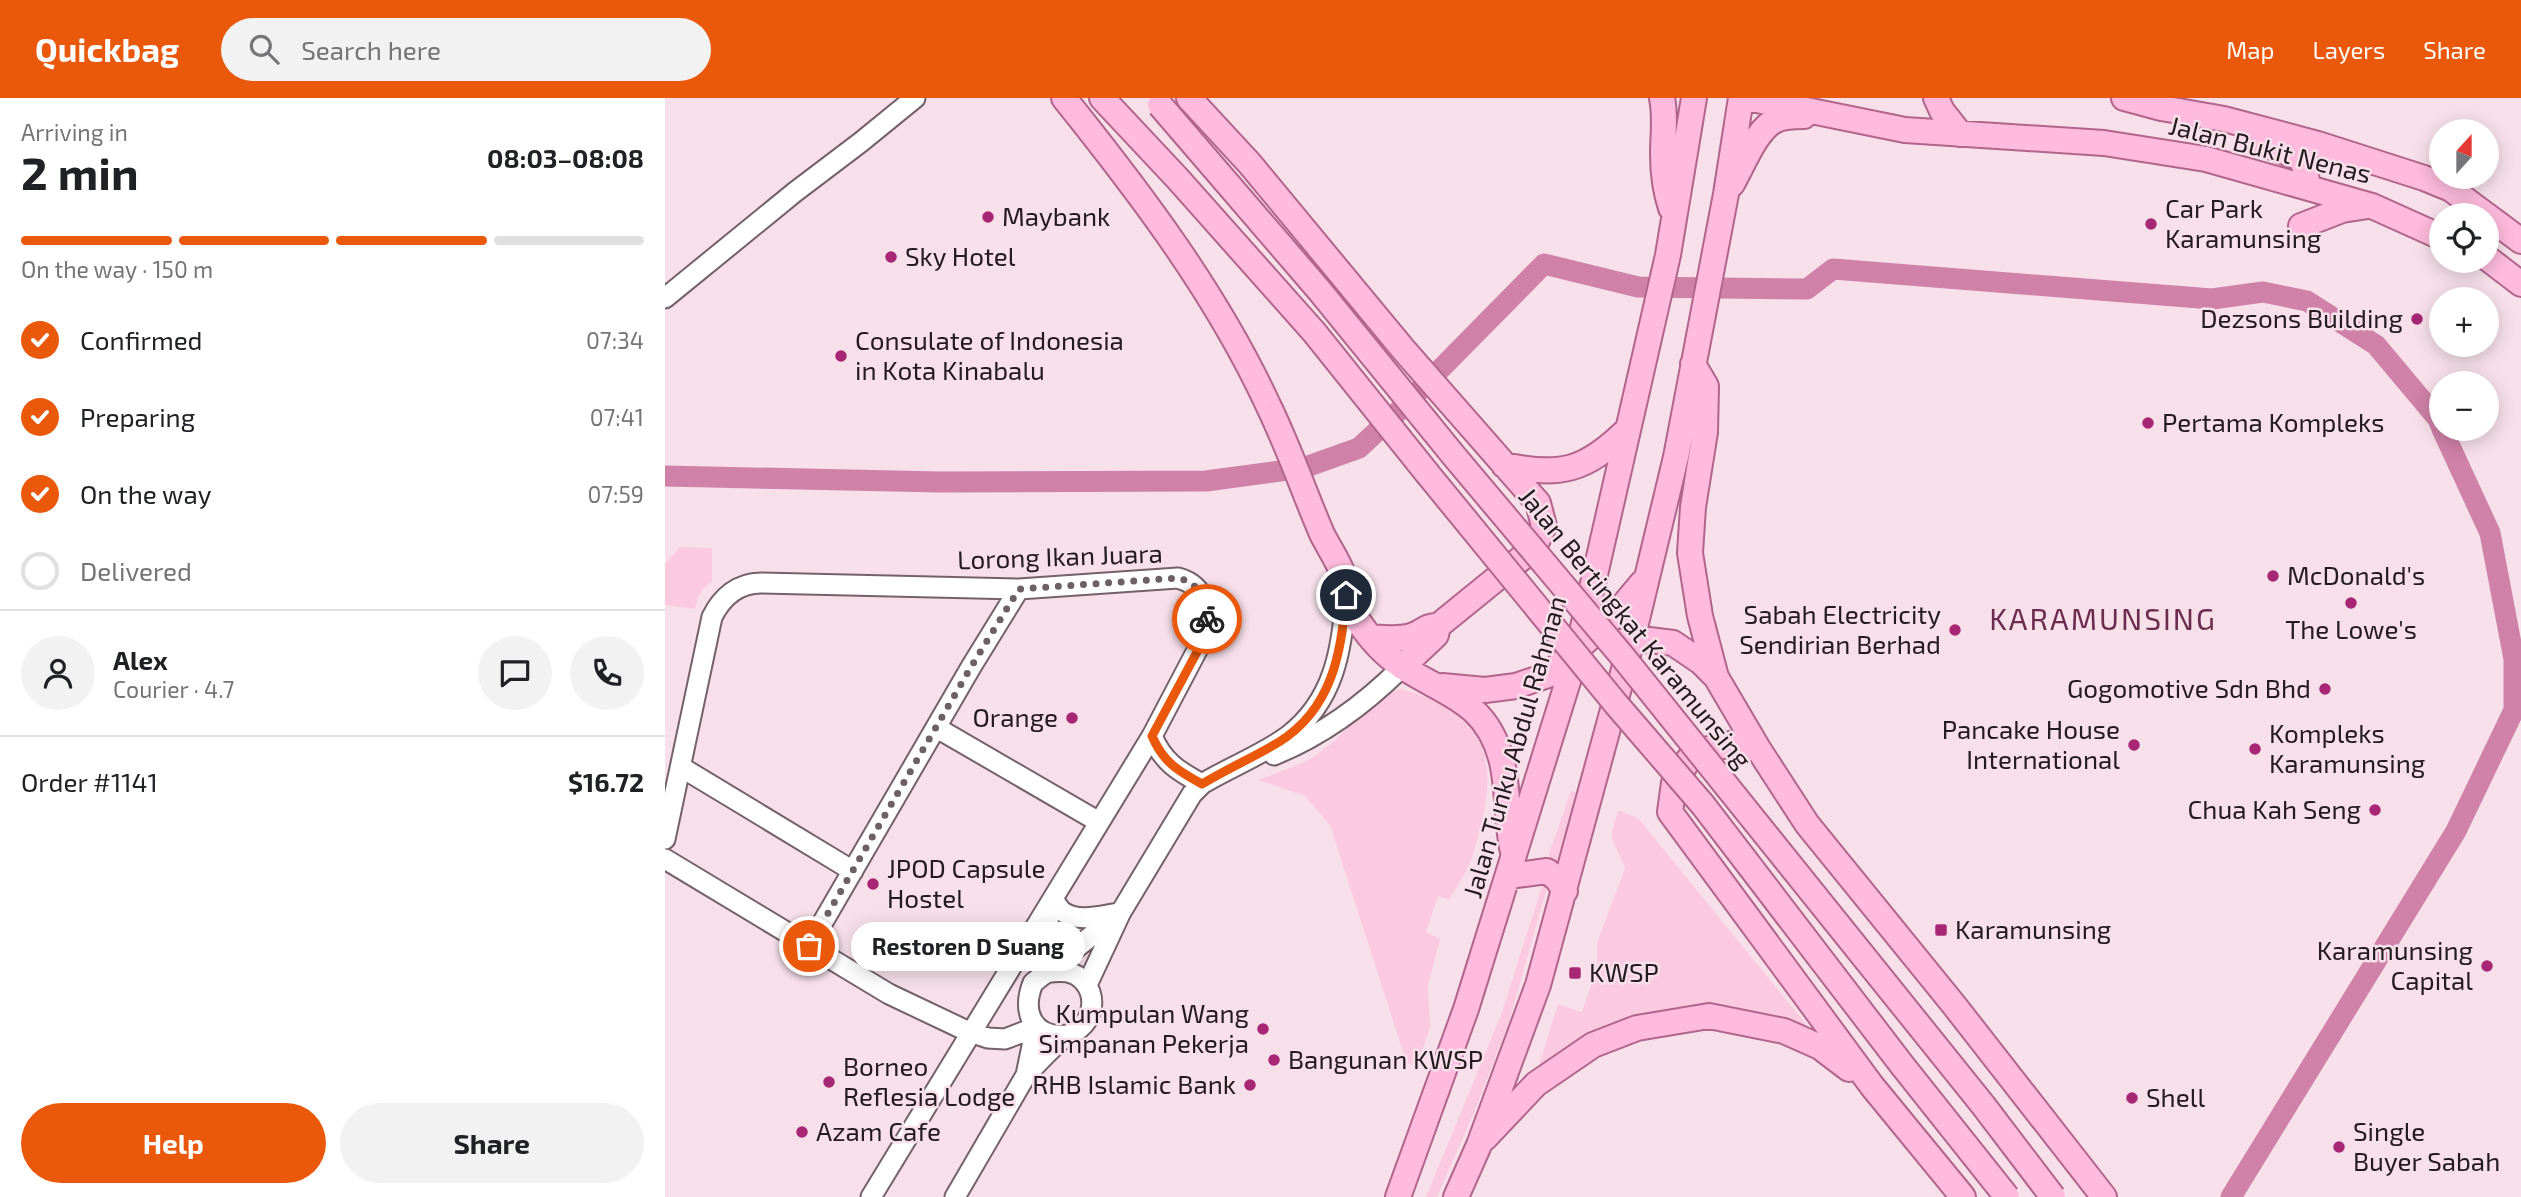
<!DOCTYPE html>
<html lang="en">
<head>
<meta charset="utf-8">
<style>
  body { margin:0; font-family:"Exo 2",sans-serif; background:#f2f2f2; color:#202124; height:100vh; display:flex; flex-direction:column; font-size:26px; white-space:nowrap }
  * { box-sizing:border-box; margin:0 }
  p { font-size:23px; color:#757577 }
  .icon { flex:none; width:38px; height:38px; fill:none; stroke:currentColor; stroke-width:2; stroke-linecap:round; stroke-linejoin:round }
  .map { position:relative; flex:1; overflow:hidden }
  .side { display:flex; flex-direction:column; background:#fff; width:665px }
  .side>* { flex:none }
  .needle { width:46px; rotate:21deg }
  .tools { position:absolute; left:1764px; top:21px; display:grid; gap:14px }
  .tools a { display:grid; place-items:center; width:70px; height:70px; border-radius:50%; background:#fff; box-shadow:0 4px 18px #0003; font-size:35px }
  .pin { position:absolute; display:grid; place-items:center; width:60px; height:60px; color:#fff; margin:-30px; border:4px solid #fff; border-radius:50%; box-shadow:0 2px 7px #0007 }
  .courier { position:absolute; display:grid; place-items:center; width:70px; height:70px; margin:-35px; border:5px solid #ea580c; border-radius:50%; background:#fff; color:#222; box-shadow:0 2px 9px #0007 }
  .bubble { position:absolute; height:49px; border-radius:24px; background:#fff; box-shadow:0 4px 18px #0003; font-size:23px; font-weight:700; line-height:49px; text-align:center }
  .headline em { font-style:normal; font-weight:700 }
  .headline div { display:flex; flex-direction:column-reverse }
  .headline { display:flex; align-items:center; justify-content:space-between; height:119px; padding:0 21px }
  h1 { font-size:46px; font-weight:700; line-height:52px }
  .bar { display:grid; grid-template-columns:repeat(4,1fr); gap:10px 7px; align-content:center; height:84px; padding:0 21px }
  .bar i { height:9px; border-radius:5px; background:#e0e0e0 }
  .bar .selected { background:#ea580c }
  .bar p { grid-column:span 4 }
  .line { display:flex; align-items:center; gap:18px; padding:0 21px; border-top:2px solid #e0e0e0 }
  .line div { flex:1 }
  .round { display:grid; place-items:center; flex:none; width:74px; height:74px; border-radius:37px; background:#f2f2f2 }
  ol { padding:0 21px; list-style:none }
  li { display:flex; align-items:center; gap:21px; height:77px }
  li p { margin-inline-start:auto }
  li .icon { padding:7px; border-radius:50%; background:#ea580c; color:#fff; stroke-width:4 }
  li:last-child { color:#757577 }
  li i { width:38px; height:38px; border:4px solid #e0e0e0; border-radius:50% }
  .action { display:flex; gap:14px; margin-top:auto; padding:14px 21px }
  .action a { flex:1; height:80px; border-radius:42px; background:#ea580c; color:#fff; font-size:28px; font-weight:700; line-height:80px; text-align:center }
  .action a+a { background:#f2f2f2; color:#202124 }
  header { display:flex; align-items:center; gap:42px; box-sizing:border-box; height:98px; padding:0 35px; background:#ea580c; color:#fff }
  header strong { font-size:33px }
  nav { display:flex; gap:38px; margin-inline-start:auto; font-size:24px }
  .search { width:490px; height:63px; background:#f2f2f2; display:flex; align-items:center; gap:18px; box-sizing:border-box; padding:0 24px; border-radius:38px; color:#757577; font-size:26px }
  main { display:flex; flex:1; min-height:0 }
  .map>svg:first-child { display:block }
  .grass { fill:#fbcae1 }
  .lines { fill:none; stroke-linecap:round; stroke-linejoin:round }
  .canal { stroke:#cf81a8; stroke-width:21 }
  .minor-casing { stroke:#74616a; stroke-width:23 }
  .major-casing { stroke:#b1658c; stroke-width:28 }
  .minor { stroke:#fff; stroke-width:19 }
  .major { stroke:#febbdd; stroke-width:24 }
  .major-bridge-casing { stroke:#b1658c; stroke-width:28; stroke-linecap:butt }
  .major-bridge { stroke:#febbdd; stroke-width:24 }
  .done { stroke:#6d6065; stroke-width:7; stroke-dasharray:0 12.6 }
  .route { stroke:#ea580c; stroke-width:9 }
  .poi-dot { fill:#a82775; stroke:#f7e0ea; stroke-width:2.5 }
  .labels { text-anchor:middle; stroke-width:5; stroke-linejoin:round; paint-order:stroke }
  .street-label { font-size:26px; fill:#231b1e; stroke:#f7e0ea }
  .poi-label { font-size:26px; fill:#231b1e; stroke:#f7e0ea; text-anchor:start }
  .quarter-label { font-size:30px; letter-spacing:2px; fill:#6c2c4f; stroke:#f7e0ea }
</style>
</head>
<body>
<header>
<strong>Quickbag</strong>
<div class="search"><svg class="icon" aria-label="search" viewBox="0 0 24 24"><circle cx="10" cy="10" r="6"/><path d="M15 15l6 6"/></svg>Search here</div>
<nav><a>Map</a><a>Layers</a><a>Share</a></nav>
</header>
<main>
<section class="side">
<div class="headline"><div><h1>2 min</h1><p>Arriving in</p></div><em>08:03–08:08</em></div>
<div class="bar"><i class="selected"></i><i class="selected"></i><i class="selected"></i><i></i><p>On the way · 150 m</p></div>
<ol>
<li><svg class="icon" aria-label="check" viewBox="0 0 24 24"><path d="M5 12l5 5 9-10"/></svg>Confirmed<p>07:34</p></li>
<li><svg class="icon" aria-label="check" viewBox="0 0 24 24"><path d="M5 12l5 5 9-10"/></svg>Preparing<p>07:41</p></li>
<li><svg class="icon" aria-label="check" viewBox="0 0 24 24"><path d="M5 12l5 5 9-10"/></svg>On the way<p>07:59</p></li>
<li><i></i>Delivered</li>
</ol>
<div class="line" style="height:126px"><a class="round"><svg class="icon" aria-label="person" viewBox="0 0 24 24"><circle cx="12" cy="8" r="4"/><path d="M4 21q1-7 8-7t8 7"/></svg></a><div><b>Alex</b><p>Courier · 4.7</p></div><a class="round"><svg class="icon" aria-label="chat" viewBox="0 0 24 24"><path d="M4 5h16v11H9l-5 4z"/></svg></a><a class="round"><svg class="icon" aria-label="phone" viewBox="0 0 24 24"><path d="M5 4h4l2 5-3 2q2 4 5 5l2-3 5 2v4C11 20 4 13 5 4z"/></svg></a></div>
<div class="line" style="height:91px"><div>Order #1141</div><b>$16.72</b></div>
<div class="action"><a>Help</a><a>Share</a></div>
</section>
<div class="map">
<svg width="1856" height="1099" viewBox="0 0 1856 1099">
  <rect width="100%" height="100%" fill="#f7e0ea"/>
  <!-- grass -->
  <path class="grass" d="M15,449L47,450V484C36,490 32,499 30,511L0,507V466Z
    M735,591C813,610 835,652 816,728C813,738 811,749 807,759C802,774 792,788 784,802L773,798L761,834L775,841L763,887L765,930L751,969L741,963L665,727L640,698L593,682C616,673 639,667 658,652C681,635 708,598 735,591Z
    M906,693L913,695L890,768L881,764Z
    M953,712L973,720L1145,931L1049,914L873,970L893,906L917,914L932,870V845L960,770L946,738Z
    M878,785L882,786V789L845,921L811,1010L772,1099H761L836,917Z"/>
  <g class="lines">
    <!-- canal -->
    <path class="canal" d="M0,378L274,384L541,383L638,370L694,350L739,308L879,166L973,189L1142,191L1168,171L1547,201L1598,194L1642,203L1711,247L1773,321L1776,328
      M1566,1099L1791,733L1849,612V561L1825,435L1777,331"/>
    <!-- minor casing -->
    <g class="minor-casing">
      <path id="minor" d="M0,200L130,94L196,44L250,0
        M272,630L434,724
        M487,638C498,664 513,673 537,686
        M609,657C658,637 700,606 737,569
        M16,669L188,773
        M0,741L47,519C57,499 73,485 96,485L354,491L513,480C540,487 547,515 539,539L487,638L206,1099
        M0,761L224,896L302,933L323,940L340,941L371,929
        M388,801C391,805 394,811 398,814C414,825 438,817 455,815
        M144,848L306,569L354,491
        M380,876L378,847L385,814
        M422,887L456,814L527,696L537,686C565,669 597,657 623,638C669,603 677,552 681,498
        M402,937C368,941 356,914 368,885L452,817
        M361,977C374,964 387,949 401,938C406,935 411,934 415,930C428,919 431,899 420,885C410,872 396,872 380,875
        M290,1099L361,977L371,929"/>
    </g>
    <!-- major casing -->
    <g class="major-casing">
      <path id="major" d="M399,0C476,96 552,196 604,309C624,350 639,394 657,436C664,450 674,464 679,479C684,494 684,510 694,524C705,541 721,558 738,569C780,597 820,602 836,660C844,689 841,724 848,754
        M437,0L513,81L649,234L762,375
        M524,0L585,66L738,251L873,405L879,428L869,450L773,528L771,537L737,569
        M997,0C1001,19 998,37 998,56C998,75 1000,92 1006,110
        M1082,0L1240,32L1439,45L1541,61L1707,108L1776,139
        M1271,0L1277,13L1295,36
        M1459,0L1496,10L1559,21L1653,46L1759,80L1786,91L1856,143
        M1599,46L1633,59L1639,66L1643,88
        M1067,86C1078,67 1092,30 1111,22C1119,18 1130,18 1139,18
        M1636,128L1677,112L1703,108
        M1822,160L1856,186
        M1028,266L1041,288L1040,334L1028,409L1025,455L1035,518L1051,579
        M839,367C896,379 920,373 962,332
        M705,539C718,540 733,542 746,538C757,535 761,527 773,528
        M952,544L984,542L1008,545L1036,564L1051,579L1094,652L1142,726L1289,907L1439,1099
        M777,588L820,592L851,588L883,577L951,516L977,485
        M1094,652L1070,645L1044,651L1024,661L1009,685L1005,714L1207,988L1298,1099
        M844,778L882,773L892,781L900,793
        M820,1040L871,986L928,947L972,930L1044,918L1119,933L1155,949L1184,971
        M733,1099L801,911L913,551L1003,157L1029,0
        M791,1099L814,1047L873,887L967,542L1011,359L1061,96L1076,0"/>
    </g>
    <!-- minor -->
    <use href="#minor" class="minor"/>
    <!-- major -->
    <use href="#major" class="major"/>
    <!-- major-bridge casing -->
    <g class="major-bridge-casing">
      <path id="major-bridge" d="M495,7L654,192L789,358L958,559L1318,1007L1388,1099
        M762,375L951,606L1038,707L1237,967L1342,1099"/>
    </g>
    <!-- major-bridge -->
    <use href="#major-bridge" class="major-bridge"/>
  </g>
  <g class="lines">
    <!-- done -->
    <path class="done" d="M144,848L306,569L354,491L513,480C536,486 538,500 542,521"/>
    <!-- route -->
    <path class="route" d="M542,521L543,527L540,539L487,638C498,664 513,673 537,686C562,671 589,659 614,644C667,611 677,554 681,497"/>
  </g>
  <!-- markers -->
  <g class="poi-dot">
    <circle cx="323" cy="119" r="7"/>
    <circle cx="1486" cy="126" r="7"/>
    <circle cx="226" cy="159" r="7"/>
    <circle cx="1752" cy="221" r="7"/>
    <circle cx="176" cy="258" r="7"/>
    <circle cx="1483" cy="325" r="7"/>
    <circle cx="1608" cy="478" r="7"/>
    <circle cx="1686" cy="505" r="7"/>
    <circle cx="1290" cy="532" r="7"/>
    <circle cx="1660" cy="591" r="7"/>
    <circle cx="407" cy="620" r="7"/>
    <circle cx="1469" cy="647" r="7"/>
    <circle cx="1590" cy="651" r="7"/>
    <circle cx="1710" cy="712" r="7"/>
    <circle cx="208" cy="786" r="7"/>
    <rect x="1269" y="825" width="14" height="14" rx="3.5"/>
    <circle cx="1822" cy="868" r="7"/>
    <rect x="903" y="868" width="14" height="14" rx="3.5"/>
    <circle cx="598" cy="931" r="7"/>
    <circle cx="609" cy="962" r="7"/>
    <circle cx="164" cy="984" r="7"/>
    <circle cx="585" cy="987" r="7"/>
    <circle cx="1467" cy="1000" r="7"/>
    <circle cx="137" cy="1034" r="7"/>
    <circle cx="1674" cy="1049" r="7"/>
  </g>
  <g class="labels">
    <!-- street labels -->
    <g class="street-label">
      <text transform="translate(1605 52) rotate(14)" y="9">Jalan Bukit Nenas</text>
      <text transform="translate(395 459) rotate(-2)" y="9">Lorong Ikan Juara</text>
      <text transform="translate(970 530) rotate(51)" y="9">Jalan Bertingkat Karamunsing</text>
      <text transform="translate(850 649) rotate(-74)" y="9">Jalan Tunku Abdul Rahman</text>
    </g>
    <!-- poi labels -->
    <g class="poi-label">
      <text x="1500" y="120">Car Park<tspan x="1500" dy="30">Karamunsing</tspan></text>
      <text x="337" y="128">Maybank</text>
      <text x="240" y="168">Sky Hotel</text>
      <text x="1738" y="230" text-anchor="end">Dezsons Building</text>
      <text x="190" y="252">Consulate of Indonesia<tspan x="190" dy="30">in Kota Kinabalu</tspan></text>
      <text x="1497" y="334">Pertama Kompleks</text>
      <text x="1622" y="487">McDonald's</text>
      <text x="1276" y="526" text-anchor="end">Sabah Electricity<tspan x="1276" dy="30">Sendirian Berhad</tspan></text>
      <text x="1686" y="541" text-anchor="middle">The Lowe's</text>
      <text x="1646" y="600" text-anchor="end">Gogomotive Sdn Bhd</text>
      <text x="393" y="629" text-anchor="end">Orange</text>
      <text x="1455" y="641" text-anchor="end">Pancake House<tspan x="1455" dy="30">International</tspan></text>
      <text x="1604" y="645">Kompleks<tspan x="1604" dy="30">Karamunsing</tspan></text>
      <text x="1696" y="721" text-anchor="end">Chua Kah Seng</text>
      <text x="222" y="780">JPOD Capsule<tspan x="222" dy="30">Hostel</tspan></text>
      <text x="1290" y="841">Karamunsing</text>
      <text x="1808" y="862" text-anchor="end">Karamunsing<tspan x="1808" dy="30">Capital</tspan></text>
      <text x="924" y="884">KWSP</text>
      <text x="584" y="925" text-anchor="end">Kumpulan Wang<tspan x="584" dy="30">Simpanan Pekerja</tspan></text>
      <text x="623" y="971">Bangunan KWSP</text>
      <text x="178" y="978">Borneo<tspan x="178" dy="30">Reflesia Lodge</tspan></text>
      <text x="571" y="996" text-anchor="end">RHB Islamic Bank</text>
      <text x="1481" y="1009">Shell</text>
      <text x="151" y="1043">Azam Cafe</text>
      <text x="1688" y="1043">Single<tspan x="1688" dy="30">Buyer Sabah</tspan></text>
    </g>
    <!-- quarter labels -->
    <g class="quarter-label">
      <text x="1438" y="532">KARAMUNSING</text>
    </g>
  </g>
</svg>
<div class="tools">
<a><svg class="needle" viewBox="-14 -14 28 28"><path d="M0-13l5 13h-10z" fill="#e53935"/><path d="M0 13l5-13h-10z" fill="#757577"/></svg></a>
<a><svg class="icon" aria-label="locate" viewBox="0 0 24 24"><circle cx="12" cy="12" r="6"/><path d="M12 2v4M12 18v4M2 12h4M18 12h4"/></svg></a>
<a>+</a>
<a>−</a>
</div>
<div class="pin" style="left:144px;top:848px;background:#ea580c"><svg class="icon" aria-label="bag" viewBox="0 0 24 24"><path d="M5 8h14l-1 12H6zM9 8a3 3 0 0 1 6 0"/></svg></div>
<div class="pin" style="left:681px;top:497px;background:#1f2937"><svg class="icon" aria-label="home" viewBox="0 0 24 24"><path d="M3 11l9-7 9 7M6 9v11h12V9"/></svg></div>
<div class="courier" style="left:542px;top:521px"><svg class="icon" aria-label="bike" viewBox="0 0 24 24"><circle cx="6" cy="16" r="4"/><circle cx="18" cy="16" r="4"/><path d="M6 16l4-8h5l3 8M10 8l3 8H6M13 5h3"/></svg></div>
<div class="bubble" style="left:186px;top:824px;width:234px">Restoren D Suang</div>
</div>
</main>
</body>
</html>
